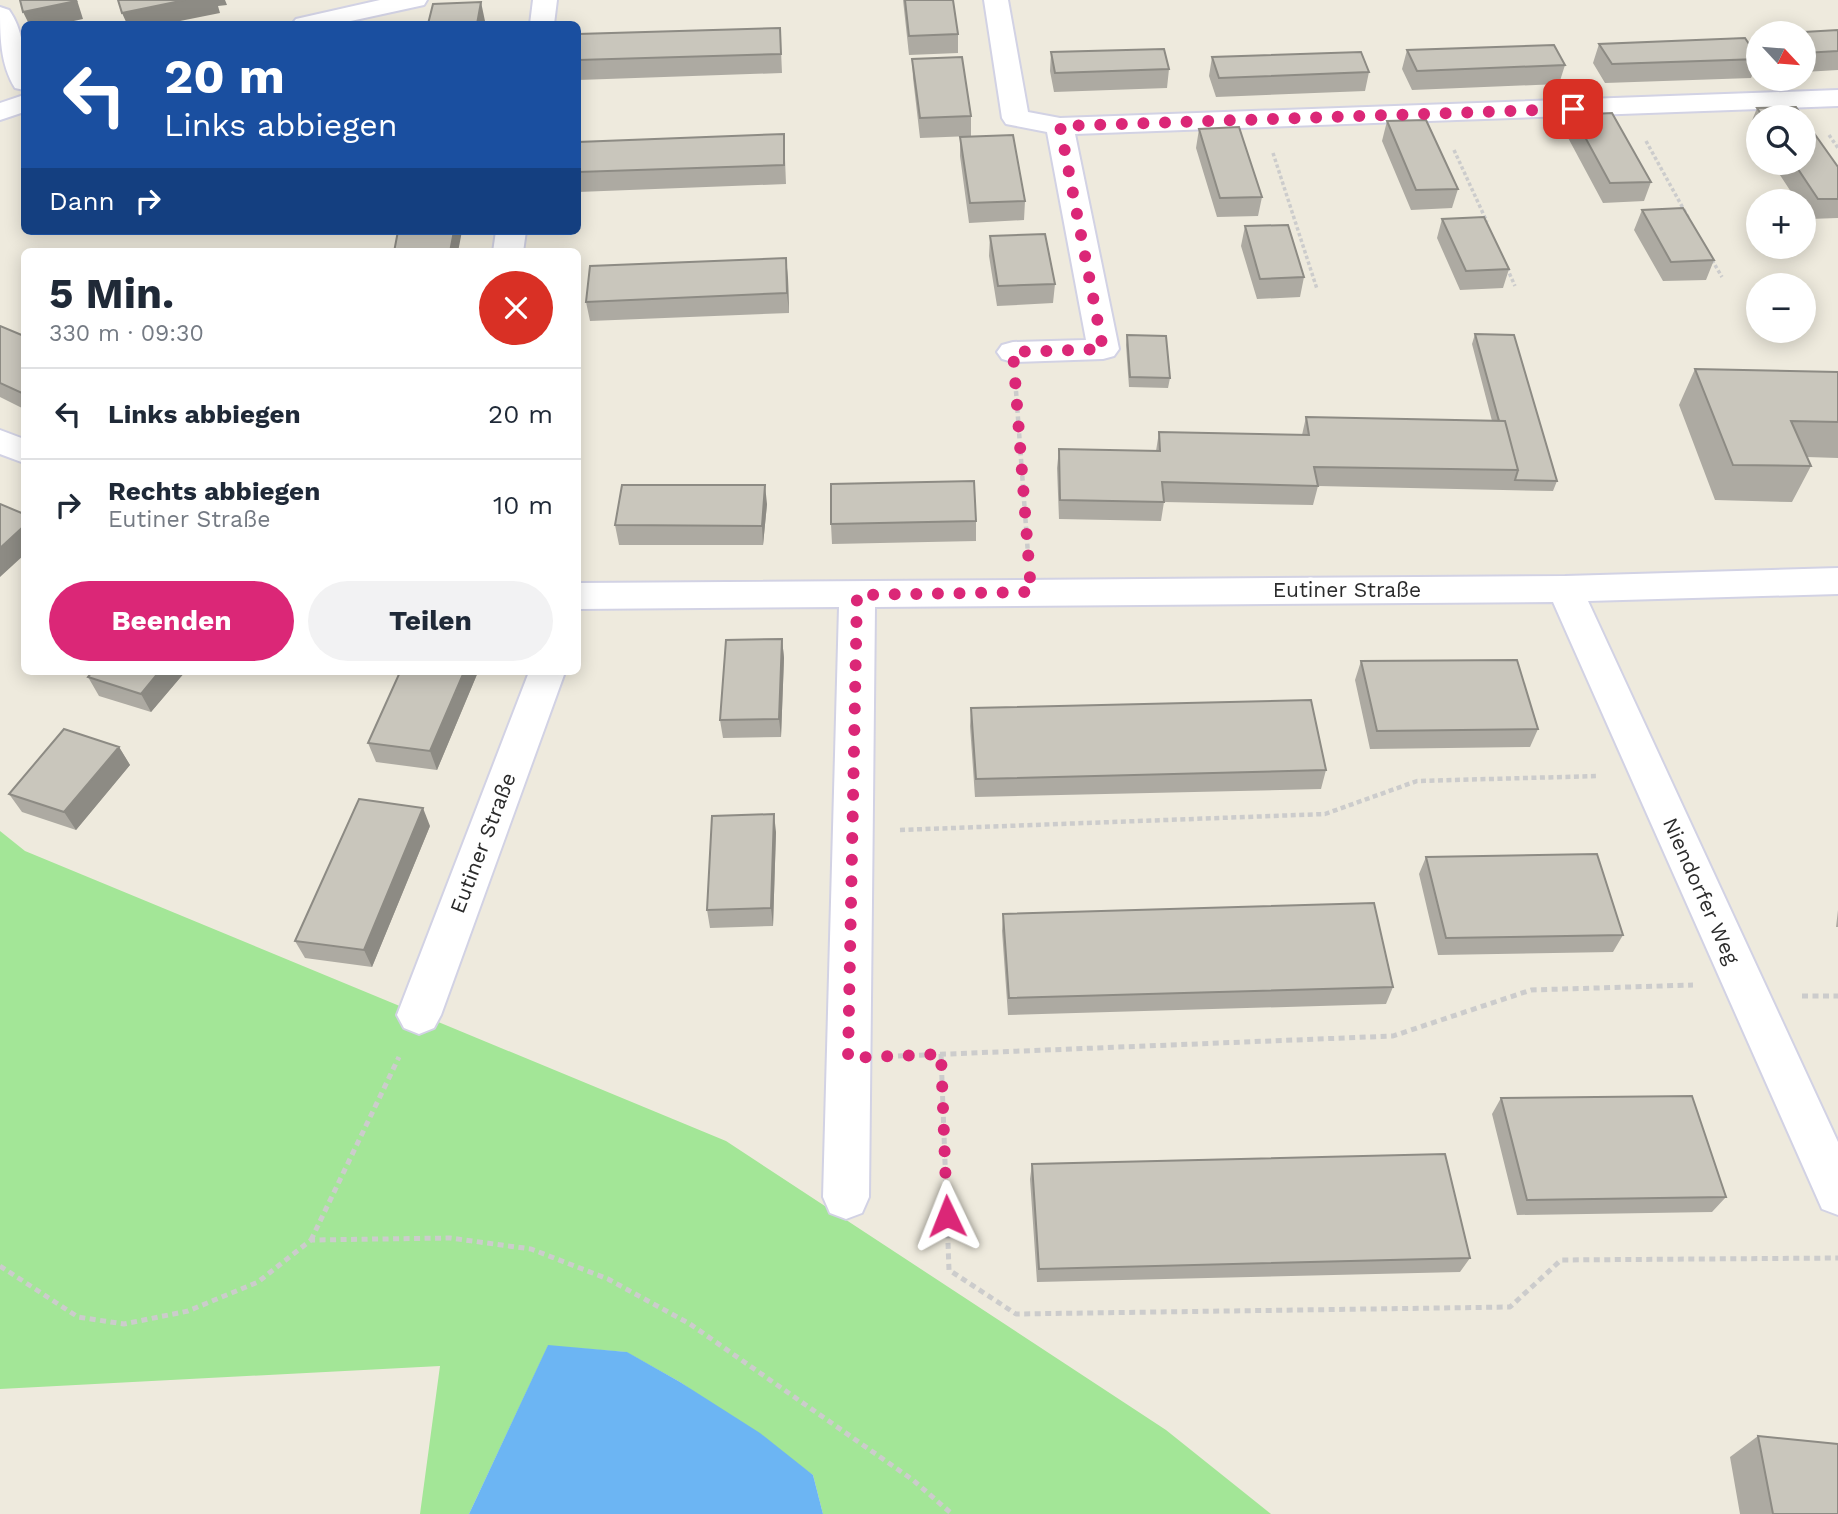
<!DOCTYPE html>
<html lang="de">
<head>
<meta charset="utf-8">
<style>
  :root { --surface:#fff; --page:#f2f2f3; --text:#1f2937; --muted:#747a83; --line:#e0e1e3; --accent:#db2777 }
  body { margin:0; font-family:"Work Sans",sans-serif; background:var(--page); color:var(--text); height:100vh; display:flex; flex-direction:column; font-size:26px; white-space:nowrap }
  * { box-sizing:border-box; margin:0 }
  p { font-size:23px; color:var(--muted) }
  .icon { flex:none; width:38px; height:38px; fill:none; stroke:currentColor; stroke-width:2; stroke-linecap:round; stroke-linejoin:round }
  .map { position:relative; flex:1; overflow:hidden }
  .side { position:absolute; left:21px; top:248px; width:560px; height:427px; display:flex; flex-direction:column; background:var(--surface); border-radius:10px; box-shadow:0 4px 18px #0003 }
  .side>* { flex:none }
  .top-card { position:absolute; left:21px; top:21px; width:560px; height:214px; border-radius:10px; box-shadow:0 4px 18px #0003; background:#1a4fa0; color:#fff; overflow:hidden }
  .needle { width:46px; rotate:116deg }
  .fabs { position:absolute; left:1746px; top:21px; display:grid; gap:14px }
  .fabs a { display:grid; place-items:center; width:70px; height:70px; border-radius:50%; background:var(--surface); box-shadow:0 4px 18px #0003; font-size:35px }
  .pin { position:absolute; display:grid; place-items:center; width:60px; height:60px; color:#fff; margin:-30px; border-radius:14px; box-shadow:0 4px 10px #0006 }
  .me { position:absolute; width:77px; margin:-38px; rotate:358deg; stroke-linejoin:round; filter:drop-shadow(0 0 5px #0008) }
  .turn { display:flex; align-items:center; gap:24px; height:147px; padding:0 28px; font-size:32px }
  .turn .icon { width:91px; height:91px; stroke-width:2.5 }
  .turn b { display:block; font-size:49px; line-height:60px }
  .then { display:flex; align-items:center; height:66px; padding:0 28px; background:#0003; gap:14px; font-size:26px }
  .round { display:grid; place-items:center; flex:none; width:74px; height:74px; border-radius:37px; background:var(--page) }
  .overview { display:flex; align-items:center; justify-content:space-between; height:119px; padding:0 28px }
  h1 { font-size:42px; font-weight:700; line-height:52px }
  .primary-button { display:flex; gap:14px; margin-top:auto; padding:14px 28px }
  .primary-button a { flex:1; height:80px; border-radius:42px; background:var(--accent); color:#fff; font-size:28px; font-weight:700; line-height:80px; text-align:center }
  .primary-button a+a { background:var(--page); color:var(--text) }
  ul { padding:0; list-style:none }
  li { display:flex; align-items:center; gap:21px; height:91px; padding:0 28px; border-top:2px solid var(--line) }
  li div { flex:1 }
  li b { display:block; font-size:26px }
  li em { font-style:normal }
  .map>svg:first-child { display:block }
  .green { fill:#a3e697 }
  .water { fill:#6cb5f3 }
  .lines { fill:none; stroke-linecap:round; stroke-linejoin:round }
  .minor-casing { stroke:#d2d2e4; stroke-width:4 }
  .path-far2 { stroke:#ccc; stroke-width:3.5; stroke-dasharray:3.5 2.5; stroke-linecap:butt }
  .path-far1 { stroke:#ccc; stroke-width:4.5; stroke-dasharray:5 3.5; stroke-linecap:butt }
  .path { stroke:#ccc; stroke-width:5; stroke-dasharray:6 4.5; stroke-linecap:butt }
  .minor { fill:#fff; fill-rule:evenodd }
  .wall { fill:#adaaa2 }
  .shaded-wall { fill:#8d8b84 }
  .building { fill:#c9c6bc; stroke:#8d8b84; stroke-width:2 }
  .route { stroke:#db2777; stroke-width:12; stroke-dasharray:0 21.6 }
  .labels { text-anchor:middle; stroke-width:7; stroke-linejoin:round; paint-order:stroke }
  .street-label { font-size:21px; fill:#2b2b2b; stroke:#fff }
</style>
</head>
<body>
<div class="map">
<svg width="1838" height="1514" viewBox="0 0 1838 1514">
  <rect width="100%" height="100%" fill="#eeeadd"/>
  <path class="green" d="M0,831L25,851L726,1141L1166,1430L1271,1514H823L813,1475L680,1382L626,1352L548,1346L469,1514H420L440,1366L0,1389Z"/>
  <path class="water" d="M548,1345L627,1352L680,1382L760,1433L813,1475L823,1514H469Z"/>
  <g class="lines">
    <defs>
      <path id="minor" d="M380,0H427L424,5L337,24H292L296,19Z
        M533,0H557L554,24H530Z
        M984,0H1008L1028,112L1060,118L1838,90V106L1075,134L1119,349L1114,356L1103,359L1013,362L1002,359L997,352L1002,345L1013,342L1086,340L1047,132L1006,124L1002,118Z
        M0,7L9,10C26,34 24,62 24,90L15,88C0,64 0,35 0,7Z
        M24,95V112L0,120V103Z
        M496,231H526L523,252H493Z
        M0,430L24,439V463L0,454Z
        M1838,568V594L1588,601L1838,1142V1215L1822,1209L1553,602L875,607L869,1197L862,1213L846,1219L830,1213L823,1197L839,607L578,609V583L1565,576Z
        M529,672H565L441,1015L434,1028L419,1034L404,1028L397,1015Z"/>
    </defs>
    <use href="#minor" class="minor-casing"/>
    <path class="path-far2" d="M1829,135L1838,148
      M1646,141L1689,219
      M1454,150L1487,222
      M1273,153L1317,289
      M1712,260L1722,277
      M1507,268L1515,286"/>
    <path class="path-far1" d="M1016,391L1028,554
      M900,830L1325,814L1417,781L1599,776"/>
    <path class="path" d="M1802,996H1838
      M941,1054L949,1270L1016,1314L1510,1307L1561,1260L1838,1258
      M898,1056L1393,1036L1531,990L1693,985
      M311,1240L399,1057
      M0,1266L78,1317L124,1324L188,1311L258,1282L311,1240L450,1238L531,1249L608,1279L690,1324L913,1480L952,1514"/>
    <use href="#minor" class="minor"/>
  </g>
  <path class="wall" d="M903,0H953L958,34V53L909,55Z
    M780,28L782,73L578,80V34Z
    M1838,30V70L1804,72V33Z
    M1599,44L1759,58V60L1751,78L1605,83L1593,63Z
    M1407,50L1565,65L1559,84L1412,90L1402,69Z
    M1051,52L1169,69L1167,88L1054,92L1050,71Z
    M1212,57L1369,72L1365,91L1216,97L1209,76Z
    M912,59L971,116V136L920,138L913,78Z
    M1757,108L1803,117H1759V142L1749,128Z
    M1573,115L1651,182L1644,201L1603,203L1566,134Z
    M1387,121L1458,189L1452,208L1411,210L1382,141Z
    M1199,129L1262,197L1258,216L1217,217L1196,148Z
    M784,134L786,184L578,192V142Z
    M960,137L1025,201L1024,220L969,223L960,156Z
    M1772,163H1804L1838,167V218L1809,219L1804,212V201H1797Z
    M1642,210L1714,260L1706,280L1663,281L1634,230Z
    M1442,219L1509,269L1503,288L1460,290L1437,238Z
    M1245,226L1304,277L1300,297L1257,299L1241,246Z
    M990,236L1055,284L1053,303L997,306L989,256Z
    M788,278L789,313L590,321L586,302Z
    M0,326L24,336V409L0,397Z
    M1475,334L1557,481L1553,491L1318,486L1313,505L1164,502L1161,521L1059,519L1057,468L1059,449L1156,451L1159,432L1302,435L1306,417L1492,421L1472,344Z
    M1127,335L1170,378L1168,388L1129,387L1126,345Z
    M1695,369L1838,372V458L1807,457L1811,466L1792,502L1715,500L1679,405Z
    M767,504L763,545H619L615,525Z
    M976,521V541L832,544L831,524Z
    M782,639L784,658L781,737L723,738L720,720Z
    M1361,661L1538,729L1530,747L1370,749L1355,680Z
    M185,672L151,712L99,696L88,677Z
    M400,672H478L437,770L376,762L368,743Z
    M971,708L1326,770L1321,789L975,797L970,726Z
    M119,747L130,765L76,830L22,812L9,794Z
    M430,826L372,967L305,958L295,941Z
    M776,832L773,926L710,928L707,910Z
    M1426,857L1623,935L1613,952L1438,955L1419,874Z
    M1838,910V927H1836Z
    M1003,914L1393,987L1386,1004L1008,1015L1002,931Z
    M1501,1098L1726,1197L1712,1212L1517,1215L1492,1114Z
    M1032,1164L1470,1258L1460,1272L1037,1282L1030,1179Z
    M1758,1436L1838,1514H1740L1730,1457Z"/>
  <path class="shaded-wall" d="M77,0L83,19L60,24H29L23,12Z
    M185,0H225L227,5L218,6L220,13L165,24H127L122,13Z
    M481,2L485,21L484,24H477Z
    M454,231H462L458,252H450Z
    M786,258L788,278L789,313L787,293Z
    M765,485L767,504L763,545L762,526Z
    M24,526V555L0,577V548Z
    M782,639L784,658L781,737L779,719Z
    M159,672H185L151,712L141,694Z
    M464,672H478L437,770L430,751Z
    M119,747L130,765L76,830L64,812Z
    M423,808L430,826L372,967L364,950Z
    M774,814L776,832L773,926L771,908Z"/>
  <path class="building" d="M20,0H75L76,1L23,12Z
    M118,0H185L122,13Z
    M905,0H953L958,34L909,36Z
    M481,2L477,24H428L433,4Z
    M780,28L781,54L578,60V34Z
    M1838,30V51L1804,53V33H1786Z
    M1745,38L1759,59L1612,64L1599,44Z
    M1554,45L1565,65L1417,71L1407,50Z
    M1164,49L1169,69L1055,73L1051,52Z
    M1361,52L1369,72L1219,78L1212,57Z
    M962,57L971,116L920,118L912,59Z
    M1796,107L1803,117H1763L1757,108Z
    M1612,113L1651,182L1610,183L1573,115Z
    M1804,119L1838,167V199H1818L1794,163H1804Z
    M1426,120L1458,189L1416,190L1387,121Z
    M1239,127L1262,197L1220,198L1199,129Z
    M784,134V165L578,172V142Z
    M1013,135L1025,201L970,203L960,137Z
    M1683,208L1714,260L1671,262L1642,210Z
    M1484,217L1509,269L1466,271L1442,219Z
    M1288,225L1304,277L1260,279L1245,226Z
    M398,231H454L450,252H394Z
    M1045,234L1055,284L998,286L990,236Z
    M786,258L787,293L586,302L590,266Z
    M0,326L24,336V394L0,383Z
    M1475,334L1514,335L1557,481L1515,480L1518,470L1505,421H1499Z
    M1127,335L1166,336L1170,378L1130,377Z
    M1695,369L1838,372V422L1791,421L1811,466L1733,465Z
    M1306,417L1505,421L1518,470L1314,467L1318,486L1162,482L1164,502L1060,500L1059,449L1160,451L1159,432L1309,435Z
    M974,481L976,521L831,524V484Z
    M622,485H765L762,526L615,525Z
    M0,504L24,514V526L0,548Z
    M782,639L779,719L720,720L726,640Z
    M1517,660L1538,729L1377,731L1361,661Z
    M92,672H159L141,694L88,677Z
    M400,672H464L430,751L368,743Z
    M1311,700L1326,770L976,779L971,708Z
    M64,729L119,747L64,812L9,794Z
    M359,799L423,808L364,950L295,941Z
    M774,814L771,908L707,910L712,816Z
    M1597,854L1623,935L1446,938L1426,857Z
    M1374,903L1393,987L1009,998L1003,914Z
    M1692,1096L1726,1197L1527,1200L1501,1098Z
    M1445,1154L1470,1258L1039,1269L1032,1164Z
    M1758,1436L1838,1444V1514H1773Z"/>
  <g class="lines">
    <path class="route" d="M947,1216L941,1054L848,1058L857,595L1031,592L1013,352L1103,349L1060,126L1573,109"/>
  </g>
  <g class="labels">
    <g class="street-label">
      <text x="1347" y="597">Eutiner Straße</text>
      <text transform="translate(483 843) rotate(-69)" y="7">Eutiner Straße</text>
      <text transform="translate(1701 891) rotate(66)" y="7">Niendorfer Weg</text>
    </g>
  </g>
</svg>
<div class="fabs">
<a><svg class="needle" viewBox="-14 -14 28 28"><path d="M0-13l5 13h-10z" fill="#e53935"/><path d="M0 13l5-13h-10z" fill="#747a83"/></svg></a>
<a><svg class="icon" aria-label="search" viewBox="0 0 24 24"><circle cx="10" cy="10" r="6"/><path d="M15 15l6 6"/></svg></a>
<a>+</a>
<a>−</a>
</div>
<div class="pin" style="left:1573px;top:109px;background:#d93025"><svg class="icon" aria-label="arrive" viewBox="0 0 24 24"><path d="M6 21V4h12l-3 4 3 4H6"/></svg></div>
<svg class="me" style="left:947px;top:1216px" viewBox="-20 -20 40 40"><path d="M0-17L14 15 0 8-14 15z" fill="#db2777" stroke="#fff" stroke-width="4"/></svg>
<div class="top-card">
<div class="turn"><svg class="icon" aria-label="left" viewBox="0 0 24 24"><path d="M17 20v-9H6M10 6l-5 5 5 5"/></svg><div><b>20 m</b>Links abbiegen</div></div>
<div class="then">Dann<svg class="icon" aria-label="right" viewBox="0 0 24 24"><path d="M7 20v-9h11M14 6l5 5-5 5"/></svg></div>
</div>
<section class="side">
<div class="overview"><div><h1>5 Min.</h1><p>330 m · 09:30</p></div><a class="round" style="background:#d93025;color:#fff"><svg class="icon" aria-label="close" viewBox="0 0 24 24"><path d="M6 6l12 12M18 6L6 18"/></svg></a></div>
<ul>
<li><svg class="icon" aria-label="left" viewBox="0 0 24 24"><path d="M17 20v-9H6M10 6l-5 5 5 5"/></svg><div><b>Links abbiegen</b></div><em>20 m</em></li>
<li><svg class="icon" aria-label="right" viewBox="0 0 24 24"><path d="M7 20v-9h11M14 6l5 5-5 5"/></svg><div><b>Rechts abbiegen</b><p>Eutiner Straße</p></div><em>10 m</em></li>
</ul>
<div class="primary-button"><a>Beenden</a><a>Teilen</a></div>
</section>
</div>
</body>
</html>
